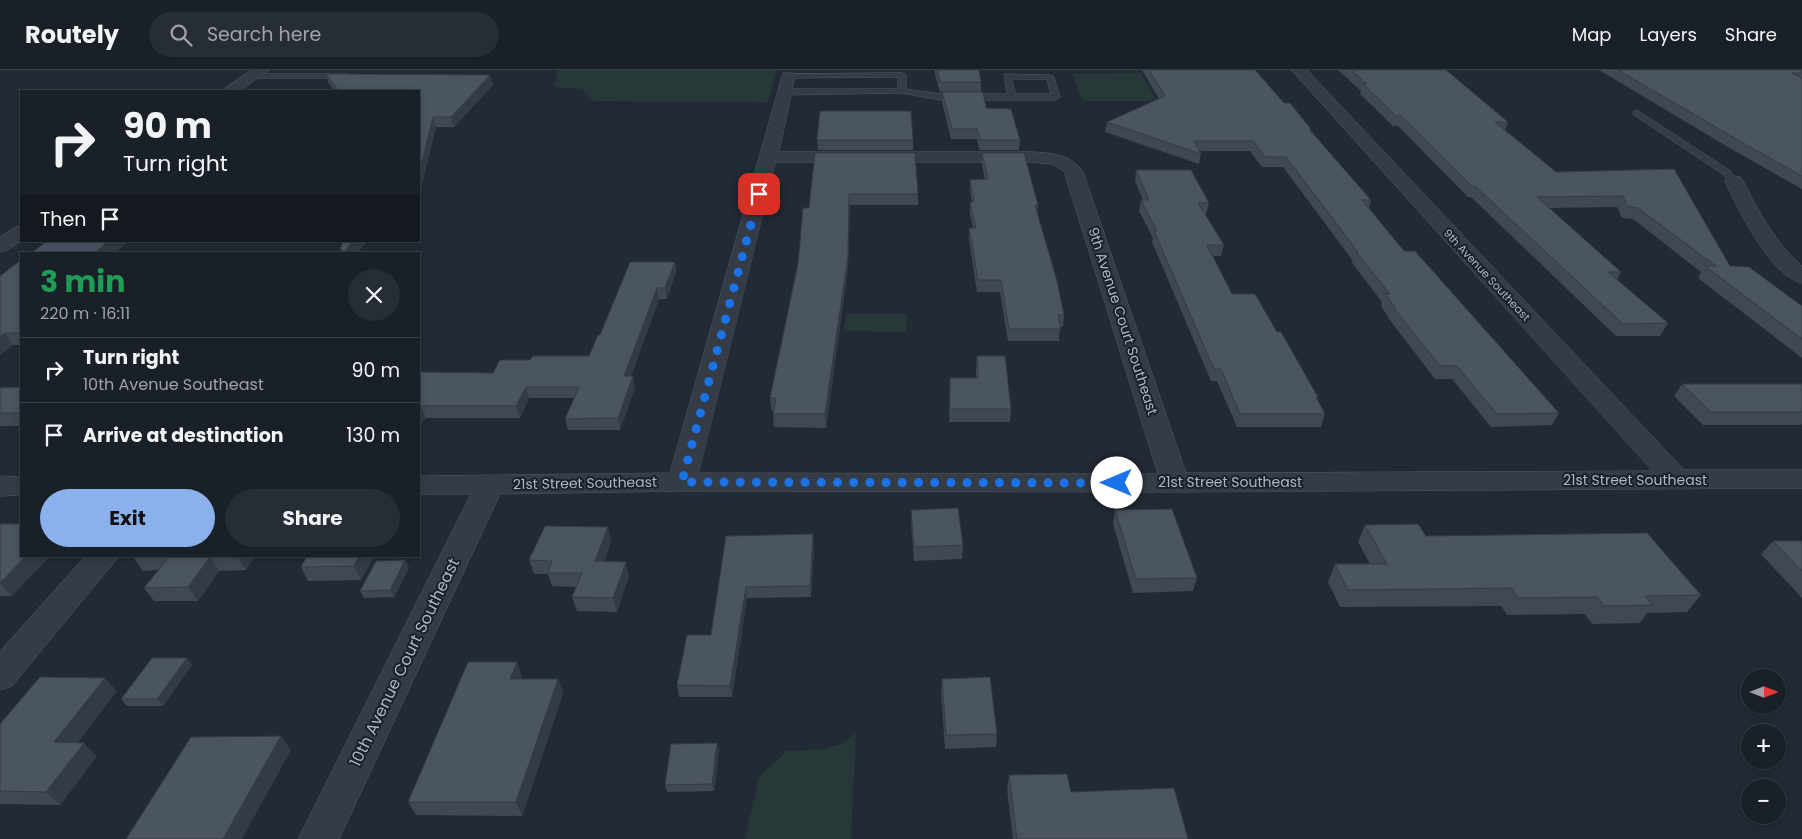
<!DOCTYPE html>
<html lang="en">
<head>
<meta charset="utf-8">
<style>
  :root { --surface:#1a2028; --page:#272d34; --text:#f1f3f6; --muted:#9fa3a8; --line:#383e45; --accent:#8bb1ec }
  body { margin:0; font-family:Poppins,sans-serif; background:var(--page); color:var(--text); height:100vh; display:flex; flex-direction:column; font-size:19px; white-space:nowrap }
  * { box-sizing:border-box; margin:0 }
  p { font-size:16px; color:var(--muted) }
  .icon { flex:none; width:28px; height:28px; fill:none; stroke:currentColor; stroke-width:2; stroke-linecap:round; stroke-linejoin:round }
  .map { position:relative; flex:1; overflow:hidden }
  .sheet { position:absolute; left:20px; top:182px; width:400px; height:305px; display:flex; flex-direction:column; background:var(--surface); border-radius:0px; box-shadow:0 2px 8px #0003,0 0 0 1px var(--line) }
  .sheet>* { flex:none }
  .banner { position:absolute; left:20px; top:20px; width:400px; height:152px; border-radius:0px; box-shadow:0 2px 8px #0003,0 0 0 1px var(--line); background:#1a2028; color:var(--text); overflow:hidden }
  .needle { width:32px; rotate:90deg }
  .buttons { position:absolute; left:1741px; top:599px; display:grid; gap:10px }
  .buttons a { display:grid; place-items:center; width:45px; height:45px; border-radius:50%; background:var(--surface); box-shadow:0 2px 8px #0003,0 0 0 1px var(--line); font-size:25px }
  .pin { position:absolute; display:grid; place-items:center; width:42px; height:42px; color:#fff; margin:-21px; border-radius:10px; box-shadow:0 2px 8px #0006 }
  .me { position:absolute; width:55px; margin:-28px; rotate:270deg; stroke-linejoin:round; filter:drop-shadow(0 0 4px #0008) }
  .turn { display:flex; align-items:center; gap:18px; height:105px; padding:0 20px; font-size:22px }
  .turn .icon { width:65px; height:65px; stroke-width:2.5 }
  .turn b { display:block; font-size:35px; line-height:42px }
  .then { display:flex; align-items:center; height:48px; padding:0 20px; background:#0003; gap:10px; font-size:19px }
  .round { display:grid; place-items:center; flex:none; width:52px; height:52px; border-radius:26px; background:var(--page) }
  .headline { display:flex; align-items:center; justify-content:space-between; height:85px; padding:0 20px }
  h1 { font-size:30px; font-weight:700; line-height:38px; color:#1e9e55 }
  .action { display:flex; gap:10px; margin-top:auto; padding:10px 20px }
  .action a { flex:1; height:58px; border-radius:30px; background:var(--accent); color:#111; font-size:20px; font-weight:700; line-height:58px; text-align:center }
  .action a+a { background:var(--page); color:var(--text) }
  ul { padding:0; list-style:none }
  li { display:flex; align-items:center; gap:15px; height:65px; padding:0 20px; border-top:1px solid var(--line) }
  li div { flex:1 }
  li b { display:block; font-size:19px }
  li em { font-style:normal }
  header { display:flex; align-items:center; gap:30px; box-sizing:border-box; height:70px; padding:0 25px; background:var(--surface); border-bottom:1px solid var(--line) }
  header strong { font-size:24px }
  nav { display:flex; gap:28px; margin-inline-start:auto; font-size:18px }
  .search { width:350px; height:45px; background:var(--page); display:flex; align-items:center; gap:12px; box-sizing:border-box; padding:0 18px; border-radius:28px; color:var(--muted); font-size:19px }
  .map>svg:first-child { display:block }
  .green { fill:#273838 }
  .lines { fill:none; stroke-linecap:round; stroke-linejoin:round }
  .lane-casing { stroke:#535a63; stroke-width:1 }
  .street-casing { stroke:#535a63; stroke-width:1 }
  .lane { fill:#353c46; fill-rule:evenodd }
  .street { fill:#353c46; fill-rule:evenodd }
  .wall { fill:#404853 }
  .shaded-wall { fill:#343b44 }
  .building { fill:#4b5461; stroke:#343b44 }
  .route { stroke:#1a73e8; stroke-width:9; stroke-dasharray:0 16.2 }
  .labels { text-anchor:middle; stroke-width:4; stroke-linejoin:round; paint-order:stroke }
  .far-street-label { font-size:11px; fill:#b0b7c2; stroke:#1b212a }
  .street-label { font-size:14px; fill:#b0b7c2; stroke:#1b212a }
  .near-street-label { font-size:16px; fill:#b0b7c2; stroke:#1b212a }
</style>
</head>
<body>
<header>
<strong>Routely</strong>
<div class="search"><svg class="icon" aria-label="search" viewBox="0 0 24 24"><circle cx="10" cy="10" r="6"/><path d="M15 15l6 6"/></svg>Search here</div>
<nav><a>Map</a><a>Layers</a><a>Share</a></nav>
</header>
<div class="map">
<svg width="1802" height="769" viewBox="0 0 1802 769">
  <rect width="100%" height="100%" fill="#222a35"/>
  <path class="green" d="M558,0H777L768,32L594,31L582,19L554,17Z
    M1141,3L1157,31H1083L1072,4Z
    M846,244H907L906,262L844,261Z
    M856,663L851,769H745L759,707L787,681L823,679L841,674Z"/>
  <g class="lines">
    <defs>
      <path id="lane" d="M902,3L906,5V19L940,24H1007L1004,4L1050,5L1054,7L1060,27L1056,30H940L902,23L784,25L780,22L784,19H898V7L785,8L784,6L788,4ZM1012,9H1047L1051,24H1016Z
        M250,4H346L350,6L346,8H253L249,6Z
        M1637,40L1729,100L1739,111L1738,113H1730L1723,104L1634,45L1633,43Z"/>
      <path id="street" d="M252,0H269L240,21H223L225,18Z
        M1292,0H1307L1684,400H1802V418L1175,422L682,421L500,424L339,769H298L471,424H419V406L670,403L783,3H793L795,6L779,82H1031C1051,83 1071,84 1083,102L1186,403L1652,401ZM776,92H1031L1052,94L1064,101L1158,404L699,403Z
        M1734,106L1740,107L1743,111C1759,142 1775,173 1802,196V213C1770,206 1738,139 1725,111L1728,107Z
        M21,156V171L7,180L0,182V167L14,158Z
        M0,406L21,407V425L0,426Z
        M86,486H119L12,616L0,620V582Z"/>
    </defs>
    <use href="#lane" class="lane-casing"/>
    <use href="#street" class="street-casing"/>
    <use href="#lane" class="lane"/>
    <use href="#street" class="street"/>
  </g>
  <path class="wall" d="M935,0H979L981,12V22L986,38L1020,70L1019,80H979L977,69H951L942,32V22H972H940L935,4Z
    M1142,0H1255L1284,33L1311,59V61L1371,130L1369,138L1404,181L1559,343L1552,355L1491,357L1452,309H1435L1389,249V248L1381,236L1382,232L1352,193L1353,191L1283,97H1262L1250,81H1199L1201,84L1199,94L1105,62L1107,52L1159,29Z
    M1338,0H1446L1508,52L1505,60L1556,102L1674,99L1730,196L1802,236V288L1698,208L1701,202L1633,149L1622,148L1617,137L1549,138L1621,202L1617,210L1668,253L1660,266H1616L1471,127H1468L1398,56H1393L1360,24L1361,21Z
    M1599,0H1802V119L1733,80Z
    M326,4L490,5L493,15L454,57H436L420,122H419V21H335L329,14Z
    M817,70H913V80H818Z
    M815,83L918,124V135H850L848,198L826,358L774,357L773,344L774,341H772L770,328L809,138Z
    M982,83L1038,135L1037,143L1064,245L1063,257H1060L1059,271H1008L1000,222H977L969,169V158H973L970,144V133L972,132L970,121V110H985L982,94Z
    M1136,100L1209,133L1206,144H1205L1224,175L1221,186H1213L1232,224L1277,262L1318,327L1317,329L1325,344L1321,357H1237L1217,311H1211L1152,172L1153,168L1139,141L1141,130H1143L1135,111Z
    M340,179L357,184H342Z
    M21,190V275H13L0,285V206Z
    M675,192L676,202L667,229H659L631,306H633L635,318L620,360H568L565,349L574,328H529L520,348H426L421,354H419V302L493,303L530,290L589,286L600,265Z
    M977,286L1011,339L1010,352H949L950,308H976V299Z
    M1682,314H1802V354L1801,355H1703L1674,326Z
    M21,317V356H0V318Z
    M911,440L963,475L962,489L914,491L911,453Z
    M1115,440L1197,508L1193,521L1133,523L1113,454Z
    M0,454L12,526H0Z
    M1365,455L1426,466L1701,525L1687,542L1647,543L1640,553L1592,554L1585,544L1507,545L1501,536L1340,537L1328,512L1335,494H1370L1358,472Z
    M726,466L814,476L811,527L747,528L732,627H679L677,615L711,565Z
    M611,471L604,492L629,506L617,542L577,541L572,527L576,517L552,516L548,504H534L529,490Z
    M1773,471H1802V528L1761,484Z
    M134,486H255L246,500L219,501L198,531H154L144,518L158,500L143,501L133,487Z
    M307,486H374L361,510L308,511L301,497Z
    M409,497L394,527L364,528L360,521Z
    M187,588L192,595L163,636H127L121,629Z
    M522,606L521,609H558L563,623L522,746L416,745L408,732Z
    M942,609L997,664L996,677L945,679L941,622Z
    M117,621L77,673L97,686L60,735L0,734V654Z
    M717,673L719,680L714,721L667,722L665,715Z
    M1009,705L1071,722L1188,769H1013L1007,719Z"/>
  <path class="shaded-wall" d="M490,5L493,15L454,57L451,47Z
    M433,47L436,57L420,122L419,117V104Z
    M849,124L848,198L826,358L825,344Z
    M109,171H129L113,184H93Z
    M353,171H367L357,184H346L345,182Z
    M675,192L676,202L667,229L665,218Z
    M657,218L659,229L626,318L624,306Z
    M5,263L13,275L0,285V267Z
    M633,306L635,318L620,360L618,348Z
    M526,317L529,328L520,348L516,336Z
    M421,336L426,348L421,354L419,348V340Z
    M608,457L611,471L599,505L595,491Z
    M813,464L814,476L811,527L810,516Z
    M26,486H50L12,526L0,513Z
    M237,486H255L246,500Z
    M359,486H374L361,510L354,496Z
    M210,487L219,501L198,531L188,517Z
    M405,490L409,497L394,527L390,520Z
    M626,492L629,506L617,542L613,528Z
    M746,517L747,528L732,627L730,616Z
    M187,588L192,595L163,636L157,629Z
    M517,592L522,606L516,623L510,609Z
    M105,608L117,621L67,686L54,672Z
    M558,609L563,623L522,746L516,732Z
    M281,666L291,680L242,769H223Z
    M84,673L97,686L60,735L46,722Z
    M717,673L719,680L714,721L712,714Z"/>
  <path class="building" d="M937,0H979L981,12H940Z
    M1149,0H1255L1284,33H1290L1311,59H1309L1371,130H1362L1404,181H1415L1559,343L1497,344L1457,296H1440L1393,237H1395L1385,224H1390L1356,182H1358L1286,87H1265L1253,71H1194L1201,84L1107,52L1165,26Z
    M1351,0H1446L1508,52H1495L1556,102L1674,99L1730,196L1749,197L1802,236V269L1705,196H1716L1638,138L1627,136L1623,126L1537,127L1621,202H1608L1668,253L1623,254L1475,116H1472L1401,46H1396L1363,14H1367Z
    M1618,0H1802V3H1792L1802,8V106L1738,70Z
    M326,4L490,5L451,47H433L419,104V21H339Z
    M942,22H983L986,38L1011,39L1020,70H980L977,59H952Z
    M820,41H911L913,70H817Z
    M815,83H915L918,124H849L848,186L825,344H773L776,328H770L798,194L803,138H809Z
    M982,83H1024L1038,135H1035L1057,211L1064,245H1058L1061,259H1009L1001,210H978L969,158H976L970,133L974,131L970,110L988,109Z
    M1136,100H1191L1209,133H1198L1224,175H1207L1232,224H1255L1277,262H1281L1318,327H1316L1325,344H1240L1221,299H1214L1154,161H1157L1141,130H1149Z
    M47,171H109L93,184H30Z
    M343,171H353L345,182L340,179Z
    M21,190V263H5L0,267V206Z
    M630,192H675L665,218H657L624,306H633L618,348L565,349L579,317H526L516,336H421L419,340V302L493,303L500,290H530L533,286H589L598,265H600Z
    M977,286H1005L1011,339H950V308H978Z
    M1682,314H1802V342H1711Z
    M21,317V343H0V318Z
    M958,438L963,475L914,477L911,440Z
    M1172,439L1197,508L1136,509L1115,440Z
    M0,454H21V486H26L0,513Z
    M1418,454L1426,466L1647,463L1701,525L1645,526L1653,535L1604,536L1597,527L1518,528L1512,518L1348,520L1335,494H1387L1365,455Z
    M545,456L608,457L595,491L626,492L613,528L572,527L582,503H548L552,491L529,490Z
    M813,464L810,516L746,517L730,616L677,615L687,565H711L726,466Z
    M1773,471H1802V501Z
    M134,486H237L210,487L188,517L144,518L169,487H133Z
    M307,486H359L354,496L301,497Z
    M405,490L390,520L360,521L376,491Z
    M152,588H187L157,629H121Z
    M468,592H517L510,609H558L516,732H408Z
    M40,607L105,608L54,672L84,673L46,722L0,721V654Z
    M990,607L997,664L946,665L942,609Z
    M281,666L223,769H126L191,667Z
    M717,673L712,714L665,715L671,674Z
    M1067,704L1071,722L1174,718L1188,769H1017L1009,705Z"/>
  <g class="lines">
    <path class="route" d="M759,124L682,412L1117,413"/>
  </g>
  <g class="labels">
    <g class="far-street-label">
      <text transform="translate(1487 205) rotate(47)" y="4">9th Avenue Southeast</text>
    </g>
    <g class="street-label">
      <text transform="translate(1123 251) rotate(72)" y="5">9th Avenue Court Southeast</text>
      <text x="1635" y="415">21st Street Southeast</text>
      <text x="1230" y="417">21st Street Southeast</text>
      <text transform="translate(585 413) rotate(-1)" y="5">21st Street Southeast</text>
    </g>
    <g class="near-street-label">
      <text transform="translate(404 592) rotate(-64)" y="6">10th Avenue Court Southeast</text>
    </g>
  </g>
</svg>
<div class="buttons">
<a><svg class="needle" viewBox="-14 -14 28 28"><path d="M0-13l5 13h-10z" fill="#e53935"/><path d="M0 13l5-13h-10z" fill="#9fa3a8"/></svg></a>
<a>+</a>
<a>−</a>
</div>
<div class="pin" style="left:759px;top:124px;background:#d93025"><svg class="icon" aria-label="arrive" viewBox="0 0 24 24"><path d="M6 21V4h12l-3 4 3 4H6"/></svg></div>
<svg class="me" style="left:1117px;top:413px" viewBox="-20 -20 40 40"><circle r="19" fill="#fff"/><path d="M0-13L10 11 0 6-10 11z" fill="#1a73e8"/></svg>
<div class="banner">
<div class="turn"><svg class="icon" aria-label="right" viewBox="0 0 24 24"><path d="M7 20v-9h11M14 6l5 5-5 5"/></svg><div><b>90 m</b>Turn right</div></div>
<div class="then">Then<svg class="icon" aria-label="arrive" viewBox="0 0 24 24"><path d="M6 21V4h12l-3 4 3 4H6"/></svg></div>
</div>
<section class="sheet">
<div class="headline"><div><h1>3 min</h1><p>220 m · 16:11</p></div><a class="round"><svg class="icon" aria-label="close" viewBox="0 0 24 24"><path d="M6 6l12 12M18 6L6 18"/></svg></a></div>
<ul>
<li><svg class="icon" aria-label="right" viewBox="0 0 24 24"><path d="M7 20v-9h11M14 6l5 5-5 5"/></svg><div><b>Turn right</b><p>10th Avenue Southeast</p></div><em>90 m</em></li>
<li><svg class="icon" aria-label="arrive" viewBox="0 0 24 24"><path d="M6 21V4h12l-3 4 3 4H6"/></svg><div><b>Arrive at destination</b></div><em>130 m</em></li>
</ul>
<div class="action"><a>Exit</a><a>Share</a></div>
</section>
</div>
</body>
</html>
